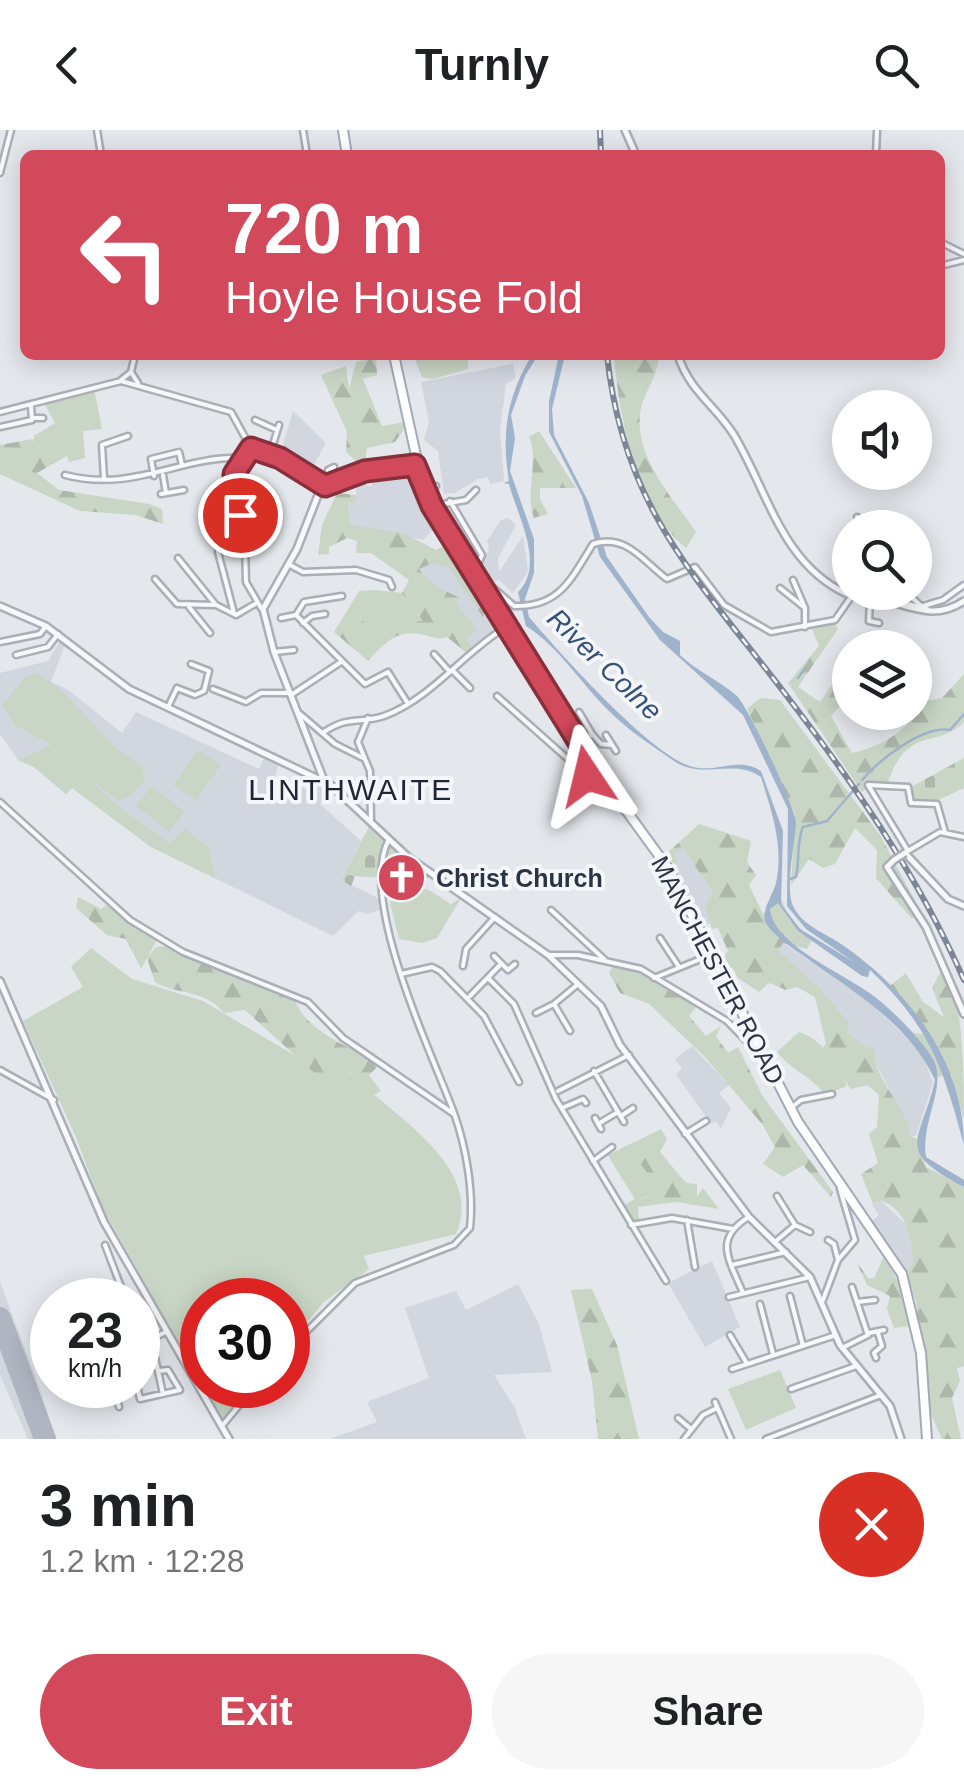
<!DOCTYPE html>
<html lang="en">
<head>
<meta charset="utf-8">
<style>
  :root { --surface:#fff; --page:#f6f6f6; --text:#202124; --muted:#757577; --accent:#d1495b }
  body { margin:0; font-family:Arial,sans-serif; background:var(--page); color:var(--text); height:100vh; display:flex; flex-direction:column; font-size:38px; white-space:nowrap }
  * { box-sizing:border-box; margin:0 }
  p { font-size:32px; color:var(--muted) }
  .icon { flex:none; width:55px; height:55px; fill:none; stroke:currentColor; stroke-width:2; stroke-linecap:round; stroke-linejoin:round }
  .map { position:relative; height:1309px; overflow:hidden }
  .panel { display:flex; flex-direction:column; background:var(--surface); flex:1 }
  .panel>* { flex:none }
  .hud { position:absolute; left:20px; top:20px; width:925px; height:210px; border-radius:15px; box-shadow:0 5px 25px #0003; background:#d1495b; color:#fff; overflow:hidden }
  .controls { position:absolute; left:832px; top:260px; display:grid; gap:20px }
  .controls a { display:grid; place-items:center; width:100px; height:100px; border-radius:50%; background:var(--surface); box-shadow:0 5px 25px #0003; font-size:50px }
  .speed { position:absolute; left:30px; top:1148px; display:flex; gap:20px; font-size:50px; font-weight:700; text-align:center }
  .speed>* { display:grid; place-content:center; width:130px; height:130px; border-radius:50%; background:var(--surface); box-shadow:0 5px 25px #0003; line-height:1 }
  .speed small { font-size:25px; font-weight:400 }
  .speed .limit { border:15px solid #d22; background:#fff; color:#111 }
  .pin { position:absolute; display:grid; place-items:center; width:85px; height:85px; color:#fff; margin:-42px; border:5px solid #fff; border-radius:50%; box-shadow:0 2px 10px #0007 }
  .me { position:absolute; width:110px; margin:-55px; rotate:350deg; stroke-linejoin:round; filter:drop-shadow(0 0 8px #0008) }
  .turn { display:flex; align-items:center; gap:35px; height:210px; padding:0 40px; font-size:45px }
  .turn .icon { width:130px; height:130px; stroke-width:2.5 }
  .turn b { display:block; font-size:70px; line-height:85px }
  .round { display:grid; place-items:center; flex:none; width:105px; height:105px; border-radius:52px; background:var(--page) }
  .head { display:flex; align-items:center; justify-content:space-between; height:170px; padding:0 40px }
  h1 { font-size:60px; font-weight:700; line-height:75px }
  .action { display:flex; gap:20px; margin-top:auto; padding:20px 40px }
  .action a { flex:1; height:115px; border-radius:60px; background:var(--accent); color:#fff; font-size:40px; font-weight:700; line-height:115px; text-align:center }
  .action a+a { background:var(--page); color:var(--text) }
  header { display:flex; justify-content:space-between; align-items:center; height:130px; padding:0 40px; background:var(--surface); font-size:45px; font-weight:700 }
  .map>svg:first-child { display:block }
  .built { fill:#d2d6de }
  .green { fill:#c9d6c5 }
  .forest { fill:url(#forest-firs) }
  .cemetery { fill:url(#cemetery-stones) }
  .water { fill:#9fb4cc }
  .lines { fill:none; stroke-linecap:round; stroke-linejoin:round }
  .stream { stroke:#9fb4cc; stroke-width:2.5 }
  .runway { stroke:#b0b6c1; stroke-width:22 }
  .minor-casing { stroke:#a9aeb7; stroke-width:9 }
  .tertiary-casing { stroke:#a9aeb7; stroke-width:10 }
  .primary-casing { stroke:#a3abb8; stroke-width:12 }
  .minor { stroke:#f7f8fa; stroke-width:4 }
  .tertiary { stroke:#f7f8fa; stroke-width:5 }
  .primary { stroke:#fff; stroke-width:8 }
  .rail-casing { stroke:#7d8696; stroke-width:6 }
  .rail { stroke:#f4f6f9; stroke-width:2.5; stroke-dasharray:8; stroke-linecap:butt }
  .tertiary-bridge-casing { stroke:#a9aeb7; stroke-width:10; stroke-linecap:butt }
  .tertiary-bridge { stroke:#f7f8fa; stroke-width:5 }
  .route-casing { stroke:#882f3b; stroke-width:25 }
  .route { stroke:#d1495b; stroke-width:18 }
  .labels { text-anchor:middle; stroke-width:8; stroke-linejoin:round; paint-order:stroke }
  .poi-label { font-size:25px; font-weight:bold; fill:#2b3445; stroke:#f4f6f9; text-anchor:start }
  .street-label { font-size:25px; fill:#2b3445; stroke:#f4f6f9 }
  .water-label { font-size:28px; font-style:italic; fill:#34527a; stroke:#f4f6f9 }
  .quarter-label { font-size:30px; letter-spacing:2.5px; fill:#1d2536; stroke:#f4f6f9 }
</style>
</head>
<body>
<header><svg class="icon" aria-label="back" viewBox="0 0 24 24"><path d="M15 5l-7 7 7 7"/></svg>Turnly<svg class="icon" aria-label="search" viewBox="0 0 24 24"><circle cx="10" cy="10" r="6"/><path d="M15 15l6 6"/></svg></header>
<div class="map">
<svg width="964" height="1309" viewBox="0 0 964 1309">
  <defs>
    <pattern id="forest-firs" width="22" height="20" patternUnits="userSpaceOnUse" patternTransform="scale(2.5)"><rect width="22" height="20" fill="#c9d6c5"/><path d="M5 1l3.5 6h-7zM16 11l3.5 6h-7z" fill="#adb8ab"/></pattern>
    <pattern id="cemetery-stones" width="16" height="16" patternUnits="userSpaceOnUse" patternTransform="scale(2.5)"><rect width="16" height="16" fill="#c9d6c5"/><path d="M2 7V4a2 2 0 0 1 4 0v3zM10 15v-3a2 2 0 0 1 4 0v3z" fill="#adb8ab"/></pattern>
  </defs>
  <rect width="100%" height="100%" fill="#e4e7ec"/>
  <path class="built" d="M513,234L516,248L506,254L500,301L504,351L490,354L488,347L478,349L455,363L444,364L438,321L424,310L429,292L421,252Z
    M293,281L326,313L309,343L280,325Z
    M412,339L439,394L423,410L350,395L348,372H356V351L364,348L367,356H372L373,343Z
    M508,388L516,395L498,428L499,442L523,406L528,441L513,463L498,449L494,454L477,440L489,420L487,411L501,390Z
    M433,433L449,438L496,501L475,519L466,509L455,472L459,468L437,458L419,438Z
    M60,511L65,515L51,552L67,559L122,603L136,582L259,639L264,628L279,633L275,646L308,660L320,651L329,657L320,674L361,711L341,750L384,771L385,778L368,784L358,781L333,806L151,717L72,658L66,664L34,637L18,630L0,604V543L48,531Z
    M683,717L713,764L706,777L710,793L703,796L671,737L678,731L673,723Z
    M783,813L868,870L922,923L933,953L916,1006H911L869,918L847,903V892L821,859L777,821Z
    M692,916L729,955L719,963L731,978L721,999L716,991L711,994L676,944L682,938L675,929Z
    M880,1070L909,1097L913,1134L905,1140L869,1094L879,1085L872,1075Z
    M712,1131L740,1197L705,1217L668,1153Z
    M0,1152L40,1259L56,1309H28L0,1245Z
    M518,1154L539,1194L552,1242L494,1245L515,1278L526,1309H330L377,1292L367,1272L429,1248L405,1178L456,1161L466,1180Z"/>
  <path class="green" d="M413,225H468V239L433,249L422,247Z
    M94,258L102,299L83,301L85,328L69,332L67,326L49,327L34,319V306L55,293L45,275Z
    M376,460L402,463L424,492L370,496L353,486V471L359,461Z
    M36,543L60,559L117,619L142,636L145,651L132,665L118,671L82,642L123,680L170,713L185,699L209,718L215,748L151,717L72,658L66,664L34,637L18,630L52,615L16,596L2,575L25,547Z
    M198,620L221,635L196,670L173,655Z
    M152,656L185,682L169,702L136,676Z
    M419,759H427L451,774L461,768L437,808L422,813L399,809L390,773L394,766Z
    M91,818L132,849L203,871L326,944L350,943C390,984 486,1036 456,1104L364,1126L369,1139L324,1172L288,1215V1170H202V1255H254L223,1291L102,1077L76,1007L23,891L83,857L71,837Z
    M799,902C821,908 840,936 847,956L825,965C814,948 792,941 777,922Z
    M637,1029L658,1051L656,1063L639,1069L697,1067L703,1058L719,1079L676,1072L638,1077L639,1090H634L624,1075L635,1069L616,1039Z
    M780,1240L796,1278L746,1300L728,1259Z"/>
  <path class="forest" d="M614,225H659C658,248 643,262 640,284C635,328 673,368 696,402L686,418C635,376 619,287 614,225Z
    M376,228L377,245L363,249L382,296L405,292V298L395,312L367,318L365,333L359,334L346,322L347,302L321,245L346,236L349,259L356,232Z
    M539,301L576,358H540V369L548,384L534,388C524,364 540,333 529,307Z
    M33,309L35,319L49,327L67,326L37,343L59,360L149,374L162,379L163,394L135,385L80,381L0,344V315Z
    M337,363L356,365V372L348,373L350,395L403,403L436,420L447,414L455,419L471,444L469,452L488,474L483,487L449,438L433,433L419,439L437,457L460,468L456,472L477,500L466,509L475,519L468,524L447,507C437,510 434,507 424,505C397,498 385,513 368,531L334,502L353,471L354,486L370,496L423,491L402,463L409,450L371,423H356L357,411L347,408L329,417V424L318,425L322,395Z
    M835,494L838,499L798,557L820,572L837,547L850,557V565L831,586L852,623C886,615 908,600 925,571L942,568L964,544V592C936,620 908,594 888,652H874L862,662L788,553L819,516L812,499Z
    M760,568L780,570L880,705L921,782L912,789L876,748L877,720L855,698L835,734L823,738L809,729L791,755L795,684L747,579Z
    M699,694L751,711L747,732L756,745L749,755L763,784L780,767L790,788L812,810L807,819L783,813L778,821L821,859L848,892L847,903L869,918L874,917C873,952 905,972 911,1006L918,1010L926,1037L964,1057V1236L957,1238L960,1251L952,1268L961,1309H942L930,1282L916,1171L905,1140L913,1134C911,1108 909,1081 880,1070L873,1074L861,1044L878,1033L869,1004L877,997L879,965L867,955L851,959L822,918L826,914L815,867L797,857L786,860L769,853L759,862L738,848L732,837L723,841L720,832L728,821L718,798L712,799L705,777L713,763L683,718L674,723L678,731L675,734L664,726Z
    M78,767L101,779L106,775L157,810L141,839L126,809L107,805L76,778Z
    M167,816L295,870C307,903 351,917 380,934L369,945L381,961L366,968L350,942L336,949L320,948L245,880L224,883C203,858 178,866 155,852L147,828L156,817Z
    M615,833L646,844L697,876L689,886L706,906L721,896L716,906L728,923L738,917L762,965L833,1062L831,1067L803,1035L783,1047L763,1034L775,1017L762,994L705,927L649,874L620,863L609,843Z
    M942,839C964,855 964,954 964,990L951,944L938,947L909,903L926,904L928,900L890,856L906,843L923,872L944,887L932,858Z
    M661,999L667,1009L660,1022L686,1053L697,1054V1067L636,1071L656,1063L657,1049L653,1051L637,1029L616,1039L608,1025Z
    M884,1126L904,1162L912,1196L894,1198L887,1179L890,1166L867,1155L856,1131L868,1148H874Z
    M592,1159L617,1215L639,1309H598L592,1251L571,1160Z"/>
  <path class="cemetery" d="M964,628V658L934,672L911,670V657Z
    M370,695L383,709L381,748L355,746L351,756L341,750Z
    M390,715L431,746L387,767L389,717Z"/>
  <path class="water" d="M532,225H538L525,246L511,285L515,308L510,341L534,409V443L525,469L529,487C559,522 652,627 693,637C717,643 738,626 761,641L783,701L781,774L800,799L854,832L806,799L787,776L788,679L743,585L660,510L600,427L582,366L549,302V271L559,225H565L552,279L554,305L589,373L607,427L649,487L663,502L680,511V525C697,541 718,550 736,565C747,574 796,678 796,693C795,713 785,759 793,776C803,797 828,804 844,816C910,862 964,933 964,1015C943,937 930,897 870,840L868,847L862,846L798,801L778,773L770,779C773,816 848,845 875,867C892,880 923,911 933,929C948,957 920,991 926,1027L964,1050V1057C892,1019 921,1013 935,950C910,896 859,865 812,832C795,819 778,811 765,792C762,775 775,764 777,748C783,713 771,680 761,647C733,627 703,651 674,631C650,614 627,600 607,579C579,551 559,517 526,496L518,462C546,435 517,385 509,354L503,353L509,351C501,304 507,266 532,225Z"/>
  <g class="lines">
    <path class="stream" d="M798,548L805,538
      M862,650C879,630 923,595 950,600L964,584
      M790,749L796,747C800,731 796,712 803,697L827,691L859,654"/>
    <path class="runway" d="M0,1188L45,1309"/>
    <defs>
      <path id="minor" d="M97,0L101,25
        M303,0L307,25
        M876,25L877,0
        M0,43L11,0
        M940,112L964,124
        M940,136L964,130
        M131,242L135,225
        M121,250L131,242L138,253
        M0,282L121,251L231,282L251,318
        M33,288H43
        M255,290L277,300
        M0,297L32,290L31,276
        M251,318L234,349L245,416L246,452L261,478
        M251,318L280,328L325,356
        M270,324L279,295
        M65,345C134,363 182,325 243,328
        M163,345L166,363
        M154,346L151,329L179,322L182,335
        M104,349L102,315L128,306
        M330,355L328,340L334,337
        M424,362L436,356
        M161,364L184,360
        M450,371L482,425L475,440
        M432,376L466,370L476,360
        M857,387L865,398
        M263,393L264,404
        M242,394L275,390L274,383
        M218,422L234,483
        M178,428L216,475L236,485L255,474
        M290,435L303,442L356,440L389,450L392,457
        M481,447L514,476C560,477 571,449 593,414C626,403 644,432 667,449L695,437L724,475L771,502L835,490L851,467
        M155,449L177,474L214,475
        M793,450L805,478
        M780,458L805,478V497
        M906,462L920,475
        M342,466L304,472L296,485L365,554L388,542L407,572
        M870,469L869,491L879,493
        M903,473L927,479
        M923,476L943,470L964,455
        M189,477L210,503
        M281,488L296,485
        M303,493L312,486L325,484
        M0,512L40,504L46,496
        M274,522L294,520
        M434,524L450,542
        M16,525L48,517L58,504
        M452,540L470,558
        M213,559L246,572L261,563H288
        M291,565L341,532
        M497,566L587,646L600,647
        M168,577L177,558L195,565L204,561L209,541L191,534
        M579,582L592,604L579,612
        M300,584L335,614L365,629L370,641L371,690
        M324,602C349,585 360,594 384,586C431,569 464,522 506,497
        M592,604L601,614L612,615
        M606,605L616,621
        M365,629L358,612L368,588
        M0,672L130,790L183,822L308,872L343,908L454,984
        M945,702L937,674L911,673L908,657L868,655L908,721L940,702L964,707
        M551,780L605,830
        M660,808L679,837
        M548,825H578L641,839L727,891L761,926
        M494,826L508,840L515,834
        M463,836L466,819L495,787
        M401,844L432,837L440,841L484,886L519,952
        M488,848L514,874L556,969L666,1151
        M654,848L713,824
        M470,866L501,834
        M536,883L554,874
        M570,901L554,874L577,855
        M0,940L54,970
        M594,941L624,992
        M558,961L629,925
        M562,978L583,969L586,973
        M791,978L801,970L832,964
        M621,986L633,978
        M595,988L601,999
        M598,994L618,982
        M685,1004L706,991
        M593,1031L612,1017
        M687,1090L695,1137
        M631,1095L672,1088L733,1099
        M795,1095L810,1102
        M828,1110L834,1114L838,1130
        M776,1111L795,1095L777,1066
        M105,1115L126,1170
        M732,1135L786,1122
        M743,1163C730,1131 712,1109 749,1087
        M790,1166L803,1216
        M729,1167L810,1147
        M823,1170L838,1130L855,1110L840,1059
        M857,1172L875,1170
        M760,1174L773,1224
        M138,1189L151,1209L163,1264
        M869,1203L884,1200
        M730,1205L746,1232
        M151,1209L166,1202
        M138,1217L152,1213
        M842,1218L868,1205L852,1157
        M288,1220L355,1153L454,1115L470,1098C474,1062 466,1017 454,983C432,923 357,769 389,709
        M876,1228L874,1223L882,1216L878,1203
        M732,1239L836,1205
        M138,1241L157,1236
        M114,1255L119,1277
        M137,1255L140,1269L180,1260L168,1240L158,1241
        M791,1259L856,1236
        M715,1272L731,1309
        M678,1288L691,1299
        M222,1296L256,1255
        M684,1309L703,1285L717,1278
        M766,1309L881,1265"/>
      <path id="tertiary" d="M625,0L636,25
        M678,225C689,261 716,276 734,305C768,362 782,434 847,464C861,470 877,468 892,472C919,480 938,488 964,471
        M0,476L46,496L129,559L331,655L408,727L548,825L601,876L620,915L749,1087L810,1147L840,1215L890,1276L901,1309
        M323,648L274,522L263,479L297,419L320,360L365,341L415,335
        M905,723L948,769L964,776
        M894,730L887,737L926,797L964,884
        M0,851L104,1092L229,1309"/>
      <path id="primary" d="M343,0L347,25
        M394,225L424,362L601,646L668,738L798,992L902,1144L921,1223L927,1309"/>
    </defs>
    <use href="#minor" class="minor-casing"/>
    <use href="#tertiary" class="tertiary-casing"/>
    <use href="#primary" class="primary-casing"/>
    <use href="#minor" class="minor"/>
    <use href="#tertiary" class="tertiary"/>
    <use href="#primary" class="primary"/>
    <defs>
      <path id="rail" d="M600,0L601,25
        M607,225C623,377 695,446 783,561C852,651 918,745 964,850"/>
    </defs>
    <use href="#rail" class="rail-casing"/>
    <use href="#rail" class="rail"/>
    <defs>
      <path id="tertiary-bridge" d="M894,730L905,723"/>
    </defs>
    <use href="#tertiary-bridge" class="tertiary-bridge-casing"/>
    <use href="#tertiary-bridge" class="tertiary-bridge"/>
  </g>
  <g class="lines">
    <defs>
      <path id="route" d="M240,385L234,344L251,318L280,328L325,356L365,341L415,335L432,376L600,646H587"/>
    </defs>
    <use href="#route" class="route-casing"/>
    <use href="#route" class="route"/>
  </g>
  <defs>
    <symbol id="church-disc" viewBox="-11 -11 22 22"><circle r="9.5" fill="#d1495b" stroke="#f4f6f9"/><path d="M-1.2-6h2.4v3.5h3.3v2.4h-3.3V6h-2.4V-.1h-3.3v-2.4h3.3Z" fill="#fff"/></symbol>
  </defs>
  <g fill-rule="evenodd">
    <use href="#church-disc" x="374" y="720" width="55" height="55"/>
  </g>
  <g class="labels">
    <g class="poi-label">
      <text x="436" y="757">Christ Church</text>
    </g>
    <g class="street-label">
      <text transform="translate(718 840) rotate(62)" y="9">MANCHESTER ROAD</text>
    </g>
    <g class="water-label">
      <text transform="translate(605 534) rotate(44)" y="10">River Colne</text>
    </g>
    <g class="quarter-label">
      <text x="351" y="670">LINTHWAITE</text>
    </g>
  </g>
</svg>
<div class="controls">
<a><svg class="icon" aria-label="sound" viewBox="0 0 24 24"><path d="M4 9h4l5-4v14l-5-4H4zM17 9q2 3 0 6"/></svg></a>
<a><svg class="icon" aria-label="search" viewBox="0 0 24 24"><circle cx="10" cy="10" r="6"/><path d="M15 15l6 6"/></svg></a>
<a><svg class="icon" aria-label="layers" viewBox="0 0 24 24"><path d="M12 4l9 5-9 5-9-5zM3 14l9 5 9-5"/></svg></a>
</div>
<div class="speed"><div>23<small>km/h</small></div><div class="limit">30</div></div>
<div class="pin" style="left:240px;top:385px;background:#d93025"><svg class="icon" aria-label="arrive" viewBox="0 0 24 24"><path d="M6 21V4h12l-3 4 3 4H6"/></svg></div>
<svg class="me" style="left:587px;top:646px" viewBox="-20 -20 40 40"><path d="M0-17L14 15 0 8-14 15z" fill="#d1495b" stroke="#fff" stroke-width="4"/></svg>
<div class="hud">
<div class="turn"><svg class="icon" aria-label="left" viewBox="0 0 24 24"><path d="M17 20v-9H6M10 6l-5 5 5 5"/></svg><div><b>720 m</b>Hoyle House Fold</div></div>
</div>
</div>
<section class="panel">
<div class="head"><div><h1>3 min</h1><p>1.2 km · 12:28</p></div><a class="round" style="background:#d93025;color:#fff"><svg class="icon" aria-label="close" viewBox="0 0 24 24"><path d="M6 6l12 12M18 6L6 18"/></svg></a></div>
<div class="action"><a>Exit</a><a>Share</a></div>
</section>
</body>
</html>
